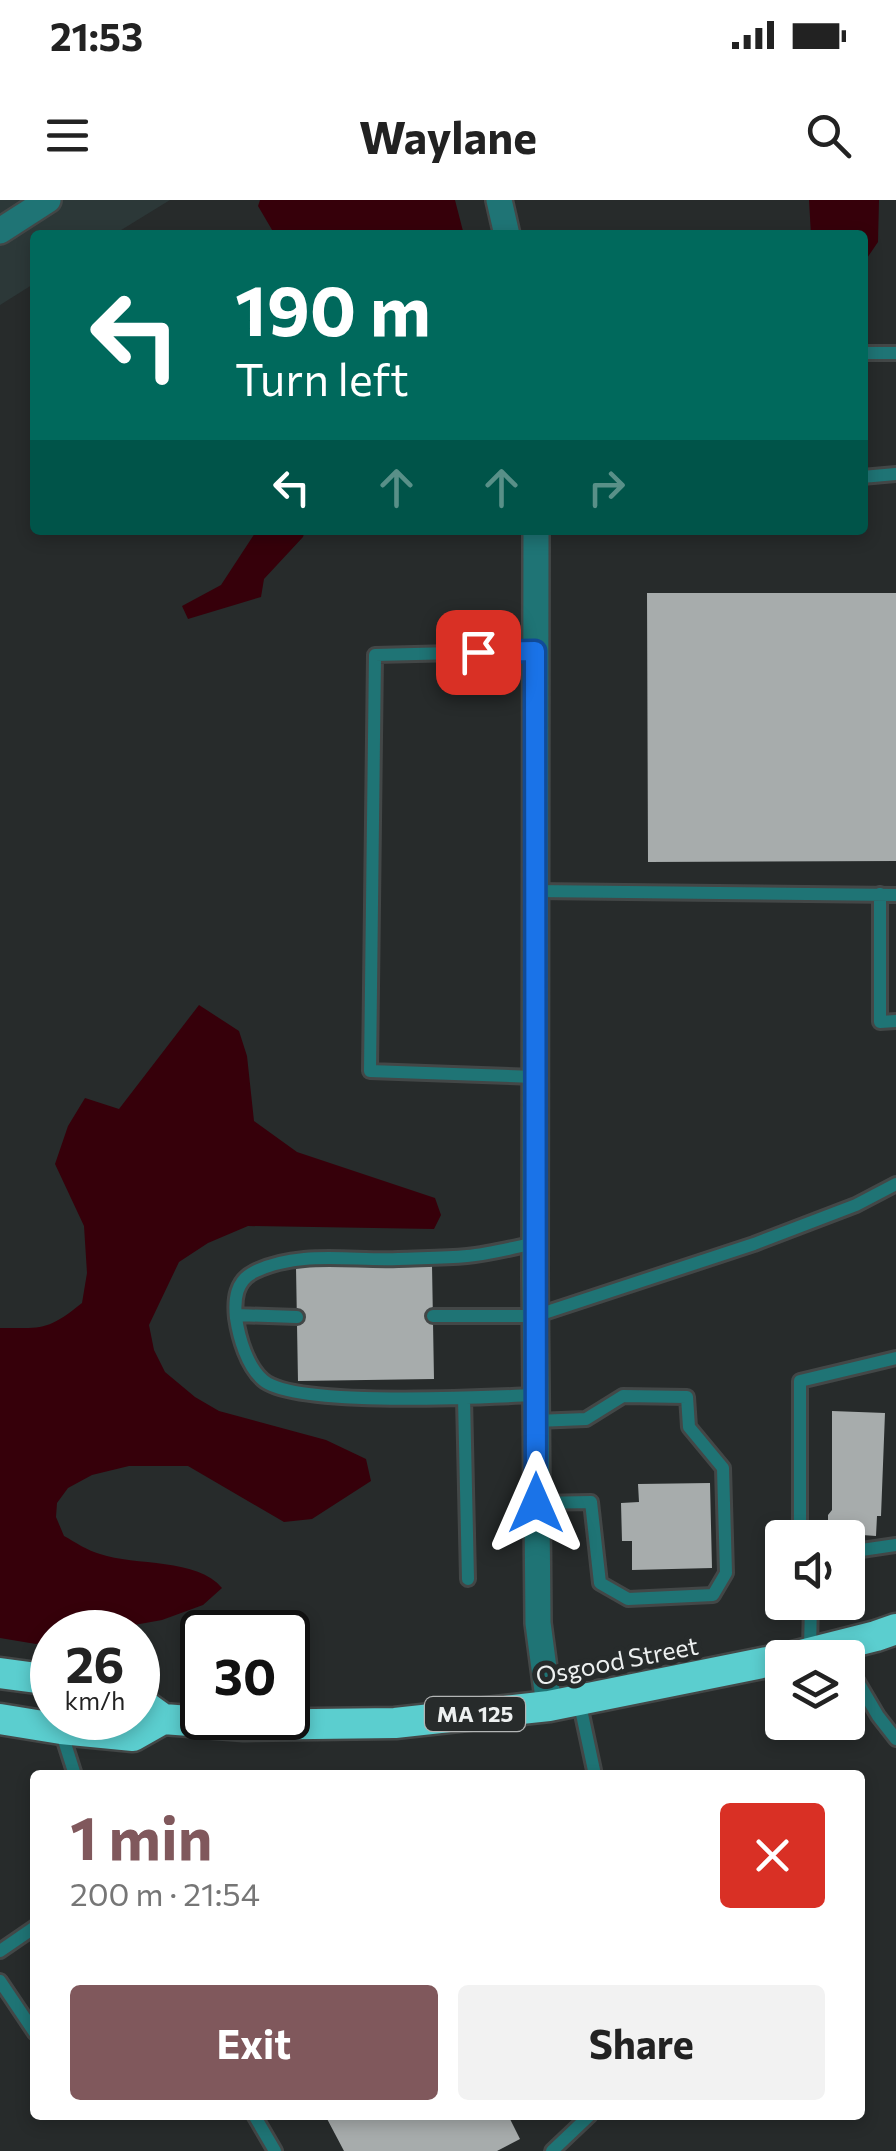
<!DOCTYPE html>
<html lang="en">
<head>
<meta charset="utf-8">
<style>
  :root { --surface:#fff; --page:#f2f2f2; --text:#222; --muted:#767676; --accent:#80585c }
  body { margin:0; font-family:Commissioner,sans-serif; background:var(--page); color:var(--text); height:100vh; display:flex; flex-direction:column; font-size:38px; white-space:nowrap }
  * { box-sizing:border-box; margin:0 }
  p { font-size:32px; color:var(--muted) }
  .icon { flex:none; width:55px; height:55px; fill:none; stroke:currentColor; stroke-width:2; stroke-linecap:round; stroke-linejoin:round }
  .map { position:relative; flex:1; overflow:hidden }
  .panel { position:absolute; left:30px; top:1570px; width:835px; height:350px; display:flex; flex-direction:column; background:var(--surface); border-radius:10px; box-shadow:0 5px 15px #0003 }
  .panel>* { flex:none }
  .top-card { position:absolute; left:30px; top:30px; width:838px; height:305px; border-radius:10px; box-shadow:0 5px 15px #0003; background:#00695c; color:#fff; overflow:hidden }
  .controls { position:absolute; left:765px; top:1320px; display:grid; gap:20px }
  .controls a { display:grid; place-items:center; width:100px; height:100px; border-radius:10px; background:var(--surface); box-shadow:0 5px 15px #0003; font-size:50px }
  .speed { position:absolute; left:30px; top:1410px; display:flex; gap:20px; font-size:50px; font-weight:700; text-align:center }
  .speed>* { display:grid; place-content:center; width:130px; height:130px; border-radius:50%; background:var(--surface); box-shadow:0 5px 15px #0003; line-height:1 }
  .speed small { font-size:25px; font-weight:400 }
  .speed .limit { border:5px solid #111; border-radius:15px; background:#fff; color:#111 }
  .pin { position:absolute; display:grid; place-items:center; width:85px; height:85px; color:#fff; margin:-42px; border-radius:20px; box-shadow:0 5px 15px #0006 }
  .me { position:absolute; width:110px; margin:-55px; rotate:0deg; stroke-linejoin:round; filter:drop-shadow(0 0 8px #0008) }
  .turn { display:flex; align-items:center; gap:35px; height:210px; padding:0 40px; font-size:45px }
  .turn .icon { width:130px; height:130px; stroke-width:2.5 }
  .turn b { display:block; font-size:70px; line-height:85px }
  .lanes { display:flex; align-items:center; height:95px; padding:0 40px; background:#0003; justify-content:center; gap:50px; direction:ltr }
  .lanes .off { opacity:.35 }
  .round { display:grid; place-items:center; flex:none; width:105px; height:105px; border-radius:10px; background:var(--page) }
  .overview { display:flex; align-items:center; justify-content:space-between; height:170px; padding:0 40px }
  h1 { font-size:60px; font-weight:700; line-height:75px; color:var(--accent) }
  .action { display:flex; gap:20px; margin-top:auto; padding:20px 40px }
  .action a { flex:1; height:115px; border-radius:10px; background:var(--accent); color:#fff; font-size:40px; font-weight:700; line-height:115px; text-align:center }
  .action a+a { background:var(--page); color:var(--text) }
  .status { display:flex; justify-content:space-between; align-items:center; height:70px; padding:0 50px; background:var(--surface); direction:ltr }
  .status svg { height:28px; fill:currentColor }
  header { display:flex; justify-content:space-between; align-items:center; height:130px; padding:0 40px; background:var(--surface); font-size:45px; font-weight:700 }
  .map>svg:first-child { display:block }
  .built { fill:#2c3838 }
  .water { fill:#36000a }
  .building { fill:#a7acac }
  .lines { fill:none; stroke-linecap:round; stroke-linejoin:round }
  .lane-casing { stroke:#434747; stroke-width:18 }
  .street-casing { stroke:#434747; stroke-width:30 }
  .highway-casing { stroke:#434747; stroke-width:35 }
  .lane { stroke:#1f7475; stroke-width:12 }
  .street { stroke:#1f7475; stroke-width:25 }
  .highway { stroke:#5bcecf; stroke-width:30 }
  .route-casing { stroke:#114b97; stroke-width:25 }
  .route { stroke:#1a73e8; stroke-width:18 }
  .labels { text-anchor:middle; stroke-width:10; stroke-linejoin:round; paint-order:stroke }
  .shield { fill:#272b2b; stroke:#b2b5b5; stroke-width:2.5 }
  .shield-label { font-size:22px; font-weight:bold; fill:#edf0f0 }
  .street-label { font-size:25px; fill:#edf0f0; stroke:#272b2b }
</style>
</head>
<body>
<div class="status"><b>21:53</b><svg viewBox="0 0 49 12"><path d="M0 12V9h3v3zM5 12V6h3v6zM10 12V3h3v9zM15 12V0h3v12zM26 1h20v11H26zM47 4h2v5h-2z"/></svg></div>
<header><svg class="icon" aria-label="menu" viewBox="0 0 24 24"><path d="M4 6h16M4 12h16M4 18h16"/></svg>Waylane<svg class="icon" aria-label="search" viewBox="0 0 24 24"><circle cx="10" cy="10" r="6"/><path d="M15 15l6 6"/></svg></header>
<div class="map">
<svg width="896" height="1951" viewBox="0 0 896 1951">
  <rect width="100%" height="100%" fill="#272b2b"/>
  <path class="built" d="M0,0H170L113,35H35V83L0,105Z"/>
  <path class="water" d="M260,0H455L464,35H275L258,6Z
    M809,0H879L878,42L863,64L862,35H811Z
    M257,330H305L303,337L264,379L261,397L188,419L182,406L221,385Z
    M199,805L239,831L247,856L254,921L297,952L435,998L441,1015L434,1029L248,1026L208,1043L179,1062L149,1125L154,1150L165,1172L195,1197L219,1211L326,1240L366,1259L371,1281L312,1319L284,1322L188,1266H129L92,1275L68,1288L57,1303L56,1317L64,1336C75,1342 88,1351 100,1354C135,1366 198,1358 222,1388L203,1405L162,1420L95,1432H52V1440L36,1444L0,1438V1128C43,1128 47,1131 82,1103L87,1073L84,1026L55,964L68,926L85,898L119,909Z"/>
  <path class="building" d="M647,393H896V661L648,662Z
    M432,1065L434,1179L298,1181L296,1067Z
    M832,1211L885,1213L881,1316H877L876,1336L862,1335V1329L834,1328L828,1322V1315L832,1310Z
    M710,1283L712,1368L632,1370V1341H622L621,1303L639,1302L638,1284Z
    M325,1915H508L520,1939L497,1951H344Z"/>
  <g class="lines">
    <defs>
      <path id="lane" d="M862,153H896
        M862,277L896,274
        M535,691L896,695
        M880,694V822L896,821
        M535,877L370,871L375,455L535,451
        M535,1043C512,1048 489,1054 467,1056C444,1058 421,1058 398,1059C351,1061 298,1050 254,1072C236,1081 234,1099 236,1118C239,1138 247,1166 263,1180C295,1208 487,1197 536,1195
        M236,1115L297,1117
        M433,1116H535L754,1044L856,1005L896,984
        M464,1198L468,1379
        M536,1221L586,1219L623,1196L687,1197L689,1227L723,1268L726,1373L713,1395L628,1399L600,1383L591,1302L537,1303
        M803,1338L800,1331V1181L896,1158
        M848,1352L896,1345
        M810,1450L811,1402
        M848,1465L878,1516L896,1539
        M579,1500L595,1575
        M61,1531L75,1575
        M0,1751L35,1727
        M0,1781L35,1833
        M254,1915L275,1951
        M552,1951L590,1915"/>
      <path id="street" d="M499,0L507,35
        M0,31L48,0
        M536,330L535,1078L538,1423L549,1506"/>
      <path id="highway" d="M789,1458L876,1436L896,1429
        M0,1473L52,1480
        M138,1501L163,1519
        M0,1519L61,1529L133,1536L163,1519L244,1525L395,1523L549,1506L782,1459"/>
    </defs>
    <use href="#lane" class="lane-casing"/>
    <use href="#street" class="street-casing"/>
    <use href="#highway" class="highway-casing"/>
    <use href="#lane" class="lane"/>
    <use href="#street" class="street"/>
    <use href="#highway" class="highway"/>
  </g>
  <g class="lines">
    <defs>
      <path id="route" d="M478,452L535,451L536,1303"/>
    </defs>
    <use href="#route" class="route-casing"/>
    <use href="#route" class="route"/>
  </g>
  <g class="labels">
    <rect class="shield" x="425" y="1497" width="100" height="34" rx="8"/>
    <g class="shield-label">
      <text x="475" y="1522">MA 125</text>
    </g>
    <g class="street-label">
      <text transform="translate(617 1461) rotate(-11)" y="9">Osgood Street</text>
    </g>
  </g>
</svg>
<div class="controls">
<a><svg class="icon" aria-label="sound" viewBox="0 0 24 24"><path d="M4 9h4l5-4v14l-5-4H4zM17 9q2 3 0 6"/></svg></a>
<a><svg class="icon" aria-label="layers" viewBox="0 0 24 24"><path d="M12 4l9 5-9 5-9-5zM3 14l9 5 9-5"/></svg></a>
</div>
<div class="speed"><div>26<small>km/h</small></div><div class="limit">30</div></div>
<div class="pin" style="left:478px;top:452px;background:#d93025"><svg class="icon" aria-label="arrive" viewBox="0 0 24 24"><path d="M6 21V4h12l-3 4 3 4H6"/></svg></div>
<svg class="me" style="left:536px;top:1303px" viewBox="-20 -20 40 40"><path d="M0-17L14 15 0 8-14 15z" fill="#1a73e8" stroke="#fff" stroke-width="4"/></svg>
<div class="top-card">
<div class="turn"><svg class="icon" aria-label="left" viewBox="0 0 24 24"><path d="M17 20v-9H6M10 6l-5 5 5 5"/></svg><div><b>190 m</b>Turn left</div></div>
<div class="lanes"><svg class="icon" aria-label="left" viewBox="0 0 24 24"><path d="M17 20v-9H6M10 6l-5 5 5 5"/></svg><svg class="icon off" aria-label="ahead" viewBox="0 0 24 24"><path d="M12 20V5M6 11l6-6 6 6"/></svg><svg class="icon off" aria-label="ahead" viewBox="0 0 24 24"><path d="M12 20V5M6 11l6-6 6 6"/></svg><svg class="icon off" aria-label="right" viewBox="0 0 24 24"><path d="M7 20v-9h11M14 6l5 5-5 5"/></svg></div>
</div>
<section class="panel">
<div class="overview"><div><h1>1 min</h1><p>200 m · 21:54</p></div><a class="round" style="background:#d93025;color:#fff"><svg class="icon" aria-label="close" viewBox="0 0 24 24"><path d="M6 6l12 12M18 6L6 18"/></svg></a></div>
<div class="action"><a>Exit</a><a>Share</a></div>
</section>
</div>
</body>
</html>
